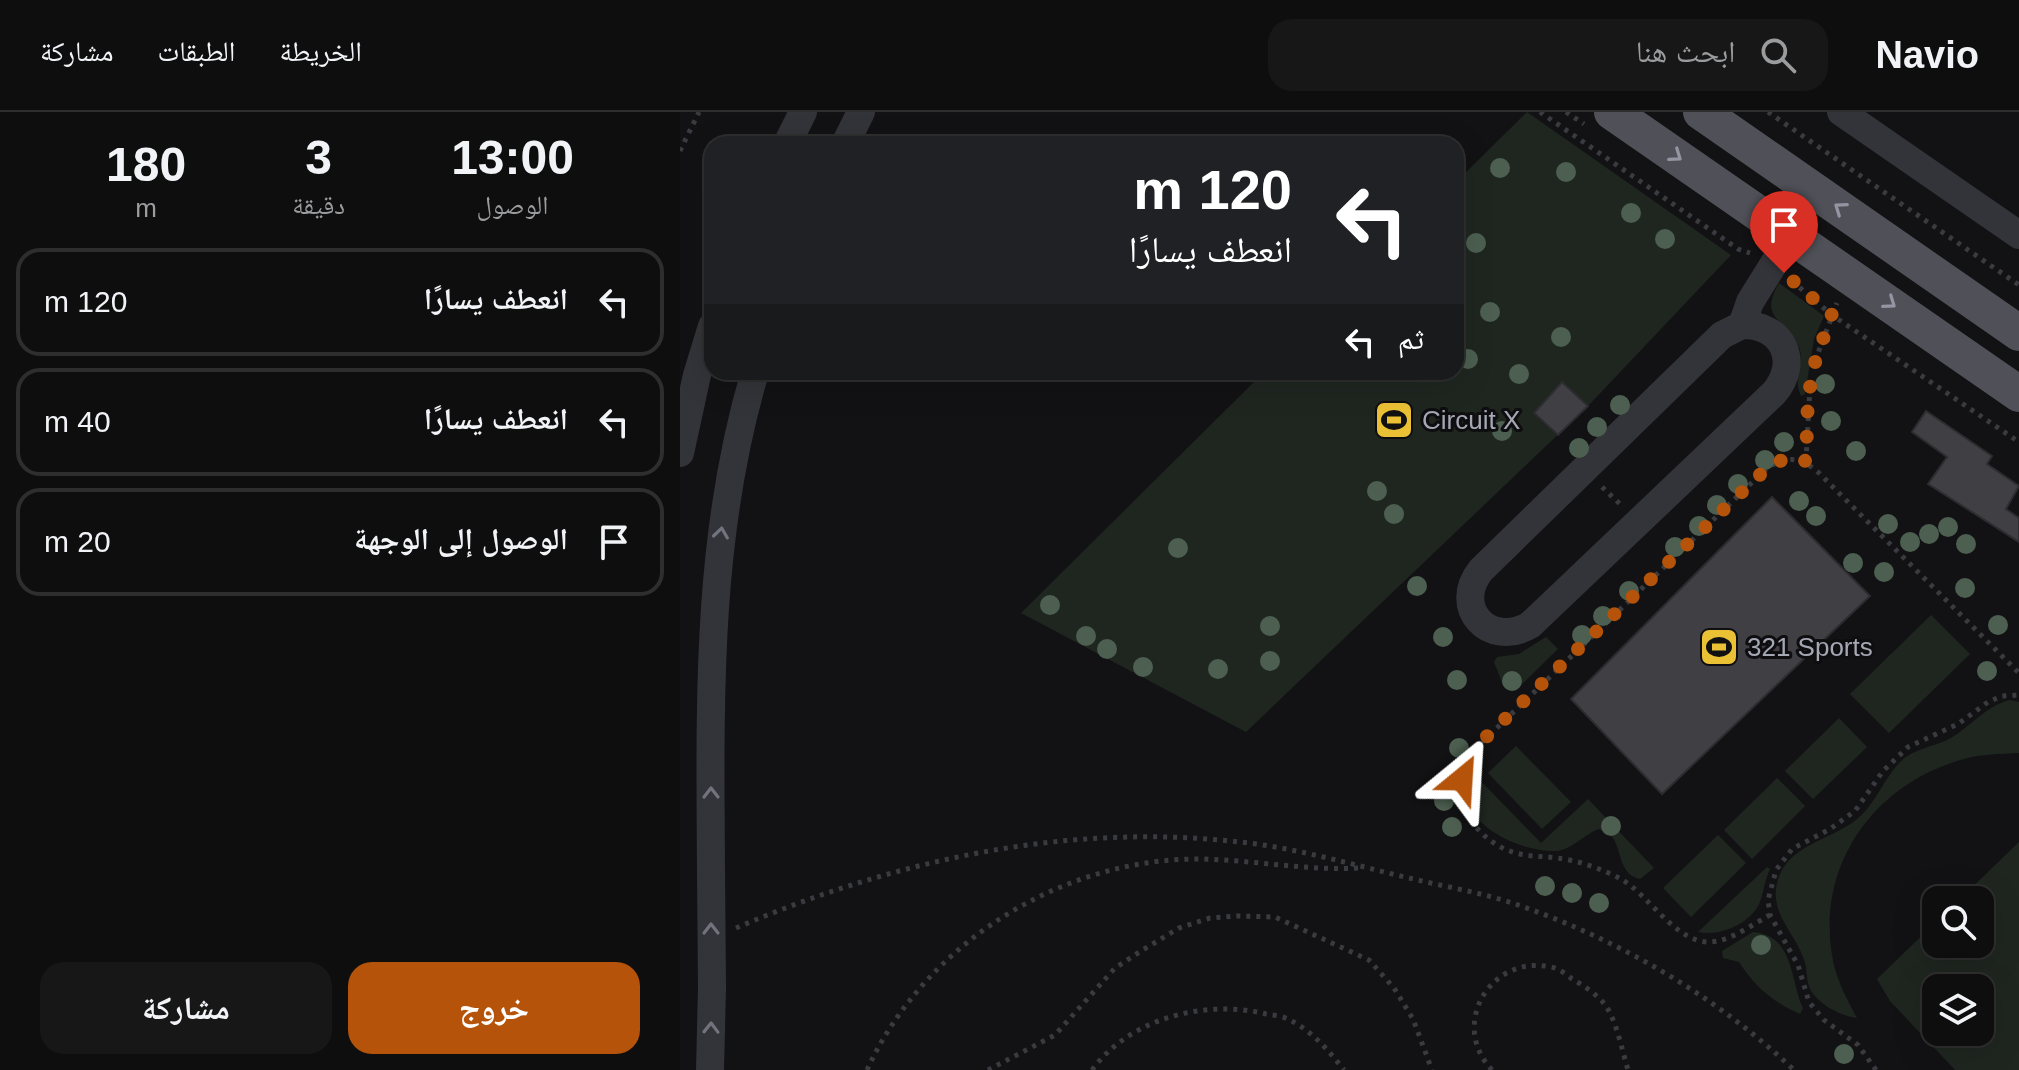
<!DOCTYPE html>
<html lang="ar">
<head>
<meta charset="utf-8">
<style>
  :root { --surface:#0e0e0f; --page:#171718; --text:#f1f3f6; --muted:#9b9c9e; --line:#2e2e2f; --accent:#b45309 }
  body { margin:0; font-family:Helvetica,"Noto Naskh Arabic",sans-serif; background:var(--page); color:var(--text); direction:rtl; height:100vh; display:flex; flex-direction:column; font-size:30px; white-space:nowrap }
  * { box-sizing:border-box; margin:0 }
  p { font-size:26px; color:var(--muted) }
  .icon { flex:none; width:44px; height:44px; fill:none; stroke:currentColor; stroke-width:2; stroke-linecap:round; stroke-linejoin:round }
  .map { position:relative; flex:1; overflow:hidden; direction:ltr }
  .side { display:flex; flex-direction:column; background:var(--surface); width:680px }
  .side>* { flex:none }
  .guide { position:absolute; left:24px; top:24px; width:760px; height:244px; border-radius:24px; box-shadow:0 8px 32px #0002,0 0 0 2px var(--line); direction:rtl; background:#202124; color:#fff; overflow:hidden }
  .buttons { position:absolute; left:1242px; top:774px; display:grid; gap:16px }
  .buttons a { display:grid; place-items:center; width:72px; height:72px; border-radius:16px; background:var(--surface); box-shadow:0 8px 32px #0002,0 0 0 2px var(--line); font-size:40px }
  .pin { position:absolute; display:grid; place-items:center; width:68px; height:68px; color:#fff; margin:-82px -34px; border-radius:50% 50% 50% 0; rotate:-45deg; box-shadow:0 0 8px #0007 }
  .pin .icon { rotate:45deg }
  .me { position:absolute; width:88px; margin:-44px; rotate:27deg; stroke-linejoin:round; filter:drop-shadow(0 0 6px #0008) }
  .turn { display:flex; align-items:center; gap:28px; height:168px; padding:0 40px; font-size:36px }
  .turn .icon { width:104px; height:104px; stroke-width:2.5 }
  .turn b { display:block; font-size:56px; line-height:68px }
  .then { display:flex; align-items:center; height:76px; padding:0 40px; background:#0003; gap:16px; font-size:30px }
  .eta { display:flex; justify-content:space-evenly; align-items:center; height:136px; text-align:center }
  .eta b { font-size:48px; font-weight:800; line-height:56px }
  .cta { display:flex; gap:16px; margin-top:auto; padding:16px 40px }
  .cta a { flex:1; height:92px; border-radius:24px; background:var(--accent); color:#fff; font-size:32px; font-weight:800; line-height:92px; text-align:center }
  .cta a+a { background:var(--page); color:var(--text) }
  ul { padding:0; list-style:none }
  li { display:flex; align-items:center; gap:24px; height:108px; margin:0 16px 12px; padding:0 24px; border:4px solid var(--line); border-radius:24px }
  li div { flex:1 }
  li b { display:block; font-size:30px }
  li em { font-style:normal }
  header { display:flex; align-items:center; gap:48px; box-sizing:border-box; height:112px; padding:0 40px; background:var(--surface); border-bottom:2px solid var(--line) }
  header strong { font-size:38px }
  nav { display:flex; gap:44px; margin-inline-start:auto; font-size:28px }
  .search { width:560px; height:72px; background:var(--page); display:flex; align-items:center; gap:20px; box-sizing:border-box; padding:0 28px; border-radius:24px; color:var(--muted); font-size:30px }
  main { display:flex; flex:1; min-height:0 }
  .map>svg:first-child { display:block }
  .green { fill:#1f2620; fill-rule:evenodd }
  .building { fill:#3f3f44; stroke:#2d2c30; stroke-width:2 }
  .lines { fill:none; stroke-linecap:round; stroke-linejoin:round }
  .path { stroke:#3a3b40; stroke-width:5; stroke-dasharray:4 6; stroke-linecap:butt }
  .minor { stroke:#333439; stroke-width:28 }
  .major { stroke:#505058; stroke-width:36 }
  .minor-bridge { stroke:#333439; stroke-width:28 }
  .tree { fill:#4c5f50 }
  .oneway { stroke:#9396a2 }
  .oneway2 { stroke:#71737d }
  .route { stroke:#b45309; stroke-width:14; stroke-dasharray:0 25.2 }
  .labels { text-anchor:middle; stroke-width:6; stroke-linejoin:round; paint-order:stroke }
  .poi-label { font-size:26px; fill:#a4a7b4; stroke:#0e0d0f; text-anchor:start }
</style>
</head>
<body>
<header>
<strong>Navio</strong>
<div class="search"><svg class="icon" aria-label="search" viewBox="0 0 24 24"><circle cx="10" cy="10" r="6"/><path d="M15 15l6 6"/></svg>ابحث هنا</div>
<nav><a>الخريطة</a><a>الطبقات</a><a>مشاركة</a></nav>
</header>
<main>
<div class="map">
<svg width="1339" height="958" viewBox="0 0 1339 958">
  <rect width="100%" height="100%" fill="#121214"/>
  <path class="green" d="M847,0L1051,143L908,294L566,620L341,501L584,260H776V70Z
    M1099,171L1144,204L1134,227L1125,282L1121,284C1112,265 1125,249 1119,235C1107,206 1077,209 1099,171Z
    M1251,503L1290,542L1209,621L1170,582Z
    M866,525L878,537L835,579H830L823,573L814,550L817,545L839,542Z
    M1330,588L1339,590V641C1321,642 1301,642 1284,647C1196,671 1137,750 1152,843C1155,865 1166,886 1177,906C1161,904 1140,893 1131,879C1127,871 1127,863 1126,855C1120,823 1085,802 1099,765C1110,733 1152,727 1176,708C1195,693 1203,668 1220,650C1233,637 1253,635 1269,627C1291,615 1305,594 1330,588Z
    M1159,606L1187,635L1133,687L1105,659Z
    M836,634L891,690L862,717L808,661Z
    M793,661L861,731L908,687L974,756L960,767C932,761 947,723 919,717C904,722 892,738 876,739C839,741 766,707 793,661Z
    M1097,666L1125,694L1072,747L1044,718Z
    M1038,723L1066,751L1011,805L983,776Z
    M1339,730V958H1275L1210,889L1197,867L1256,810V832H1300V788H1279ZM1256,876H1300V920H1256Z
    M1087,755L1090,757C1085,768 1084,777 1081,787C1074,811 1040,825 1018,820Z
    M1073,820C1114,823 1110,868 1123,896L1120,902C1093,890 1075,875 1059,850L1043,846L1042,839Z"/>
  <path class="building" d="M882,270L908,294L878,323L854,301Z
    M1246,299L1312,344L1307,352L1339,374L1326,397L1339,406V430L1248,372L1267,345L1232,320Z
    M1092,385L1190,484L982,682L891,587Z"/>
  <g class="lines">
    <path class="path" d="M860,0L1058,137L1070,141
      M886,0L904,12
      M1088,0L1339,173
      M0,39L19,0
      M1112,169L1152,203L1339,330
      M1135,249L1157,191
      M1126,349L1130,275
      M922,375L941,393
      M1090,803C1073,812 1049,830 1029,830C995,830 969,783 941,767C922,757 897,748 877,746C864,744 852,745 840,742C807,735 775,702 782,667C784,657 790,647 794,638L1087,356C1108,343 1121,345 1139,361L1339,561
      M56,816C220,746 397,708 576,732C627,739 678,754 729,766C766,775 805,781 841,794C941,829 1037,885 1114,958
      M187,958C245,831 382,746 521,747C574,748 627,759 680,756
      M308,958L375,923L435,856L461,839L499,816L530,806L557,804L595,805L689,848L714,876L733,907L752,958
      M412,958C450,906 525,887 586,902C593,903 603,904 610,908C632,919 649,939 664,958
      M812,958C769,913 810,842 871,855C878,856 886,862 892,867C903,873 918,883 926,894C937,911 942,938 948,958
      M1196,958L1178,933L1144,908L1129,890L1118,853L1090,803L1088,788L1096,758L1112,737L1150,717L1175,699L1203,659L1228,635L1278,612L1308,590L1322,584L1339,583"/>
    <path class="minor" d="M1161,0L1339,123
      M107,32L123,0
      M165,32L181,0
      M1062,213C1102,212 1121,249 1094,281L850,513C809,537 771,495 801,458L1042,223Z
      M1062,213L1070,190L1111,124
      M0,341L17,263L32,214
      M31,759C30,589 26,425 75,260
      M30,958L32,875"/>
    <path class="major" d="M932,0L1339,282
      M1021,0L1339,221"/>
    <path class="minor-bridge" d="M31,759L32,875"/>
  </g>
  <g class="tree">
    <circle cx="820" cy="56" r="10"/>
    <circle cx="886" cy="60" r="10"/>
    <circle cx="951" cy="101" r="10"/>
    <circle cx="985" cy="127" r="10"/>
    <circle cx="796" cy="131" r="10"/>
    <circle cx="810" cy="200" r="10"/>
    <circle cx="881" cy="225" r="10"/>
    <circle cx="788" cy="247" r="10"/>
    <circle cx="839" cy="262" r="10"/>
    <circle cx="1145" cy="272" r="10"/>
    <circle cx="940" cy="293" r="10"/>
    <circle cx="723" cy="308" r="10"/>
    <circle cx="1151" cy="309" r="10"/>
    <circle cx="917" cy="315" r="10"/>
    <circle cx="822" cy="319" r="10"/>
    <circle cx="1104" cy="330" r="10"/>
    <circle cx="899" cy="336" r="10"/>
    <circle cx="1176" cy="339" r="10"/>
    <circle cx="1085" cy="348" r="10"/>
    <circle cx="1058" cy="372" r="10"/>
    <circle cx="697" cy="379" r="10"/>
    <circle cx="1119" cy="389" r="10"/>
    <circle cx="1037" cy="393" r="10"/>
    <circle cx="714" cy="402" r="10"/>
    <circle cx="1136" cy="404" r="10"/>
    <circle cx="1208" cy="412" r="10"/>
    <circle cx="1019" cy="414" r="10"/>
    <circle cx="1268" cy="415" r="10"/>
    <circle cx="1249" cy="422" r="10"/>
    <circle cx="1230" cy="430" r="10"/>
    <circle cx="1286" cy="432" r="10"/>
    <circle cx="995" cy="435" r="10"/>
    <circle cx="498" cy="436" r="10"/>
    <circle cx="1173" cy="451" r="10"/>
    <circle cx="1204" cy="460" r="10"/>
    <circle cx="737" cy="474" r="10"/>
    <circle cx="1285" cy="476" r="10"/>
    <circle cx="949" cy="479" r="10"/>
    <circle cx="370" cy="493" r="10"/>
    <circle cx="923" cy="504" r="10"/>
    <circle cx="1318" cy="513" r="10"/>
    <circle cx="590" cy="514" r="10"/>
    <circle cx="902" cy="523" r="10"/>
    <circle cx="406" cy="524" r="10"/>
    <circle cx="763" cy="525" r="10"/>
    <circle cx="427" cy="537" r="10"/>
    <circle cx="590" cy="549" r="10"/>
    <circle cx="463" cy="555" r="10"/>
    <circle cx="538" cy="557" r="10"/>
    <circle cx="1307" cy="559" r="10"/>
    <circle cx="777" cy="568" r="10"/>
    <circle cx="832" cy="569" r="10"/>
    <circle cx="779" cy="636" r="10"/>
    <circle cx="764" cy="689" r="10"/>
    <circle cx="931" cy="714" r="10"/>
    <circle cx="772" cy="715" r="10"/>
    <circle cx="865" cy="774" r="10"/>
    <circle cx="892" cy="781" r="10"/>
    <circle cx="919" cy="791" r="10"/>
    <circle cx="1081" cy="833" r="10"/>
    <circle cx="1164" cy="942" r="10"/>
  </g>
  <defs><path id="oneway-chevron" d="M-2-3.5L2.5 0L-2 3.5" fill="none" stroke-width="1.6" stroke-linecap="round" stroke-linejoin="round" transform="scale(2)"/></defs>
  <g class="oneway">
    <use href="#oneway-chevron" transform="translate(996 44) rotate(35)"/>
    <use href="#oneway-chevron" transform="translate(1160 96) rotate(-145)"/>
    <use href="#oneway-chevron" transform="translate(1210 191) rotate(35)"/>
  </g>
  <g class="oneway2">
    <use href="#oneway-chevron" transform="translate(41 421) rotate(-82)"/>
    <use href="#oneway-chevron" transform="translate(31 681) rotate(-90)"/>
    <use href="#oneway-chevron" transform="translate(31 817) rotate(-90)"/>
    <use href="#oneway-chevron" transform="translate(31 916) rotate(-89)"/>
  </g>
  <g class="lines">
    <path class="route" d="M782,667L794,638L801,630L1087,356L1106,346L1126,349L1128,285L1136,246L1152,203L1104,161"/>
  </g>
  <defs>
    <symbol id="stadium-square" viewBox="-11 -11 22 22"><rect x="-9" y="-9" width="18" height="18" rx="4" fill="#eac035" stroke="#0e0d0f"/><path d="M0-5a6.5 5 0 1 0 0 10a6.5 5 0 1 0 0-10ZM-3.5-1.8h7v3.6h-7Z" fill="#111"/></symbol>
  </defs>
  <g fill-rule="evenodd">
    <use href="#stadium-square" x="692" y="286" width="44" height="44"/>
    <use href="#stadium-square" x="1017" y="513" width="44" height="44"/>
  </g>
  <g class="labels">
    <g class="poi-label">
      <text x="742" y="317">Circuit X</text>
      <text x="1067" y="544">321 Sports</text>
    </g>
  </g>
</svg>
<div class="buttons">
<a><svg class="icon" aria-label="search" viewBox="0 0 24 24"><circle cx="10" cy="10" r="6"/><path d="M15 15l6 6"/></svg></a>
<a><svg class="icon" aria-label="layers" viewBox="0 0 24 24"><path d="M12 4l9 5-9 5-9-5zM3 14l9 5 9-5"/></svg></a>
</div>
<div class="pin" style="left:1104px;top:161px;background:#d93025"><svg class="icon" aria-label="arrive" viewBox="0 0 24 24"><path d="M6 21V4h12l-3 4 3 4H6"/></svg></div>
<svg class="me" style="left:782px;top:667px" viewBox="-20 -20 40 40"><path d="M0-17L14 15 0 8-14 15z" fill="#b45309" stroke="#fff" stroke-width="4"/></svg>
<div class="guide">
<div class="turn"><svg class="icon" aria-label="left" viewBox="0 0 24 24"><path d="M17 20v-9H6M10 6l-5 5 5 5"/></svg><div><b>120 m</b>انعطف يسارًا</div></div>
<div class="then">ثم<svg class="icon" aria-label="left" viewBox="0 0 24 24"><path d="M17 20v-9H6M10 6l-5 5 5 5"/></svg></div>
</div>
</div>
<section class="side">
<div class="eta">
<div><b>13:00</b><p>الوصول</p></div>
<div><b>3</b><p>دقيقة</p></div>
<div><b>180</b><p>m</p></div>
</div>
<ul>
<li><svg class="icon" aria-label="left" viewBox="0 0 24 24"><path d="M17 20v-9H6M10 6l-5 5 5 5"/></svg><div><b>انعطف يسارًا</b></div><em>120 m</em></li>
<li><svg class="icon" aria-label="left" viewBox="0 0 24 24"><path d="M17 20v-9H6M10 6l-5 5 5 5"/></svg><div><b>انعطف يسارًا</b></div><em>40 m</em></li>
<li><svg class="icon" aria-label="arrive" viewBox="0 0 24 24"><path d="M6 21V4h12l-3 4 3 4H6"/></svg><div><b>الوصول إلى الوجهة</b></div><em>20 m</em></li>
</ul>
<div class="cta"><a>خروج</a><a>مشاركة</a></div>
</section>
</main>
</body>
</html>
